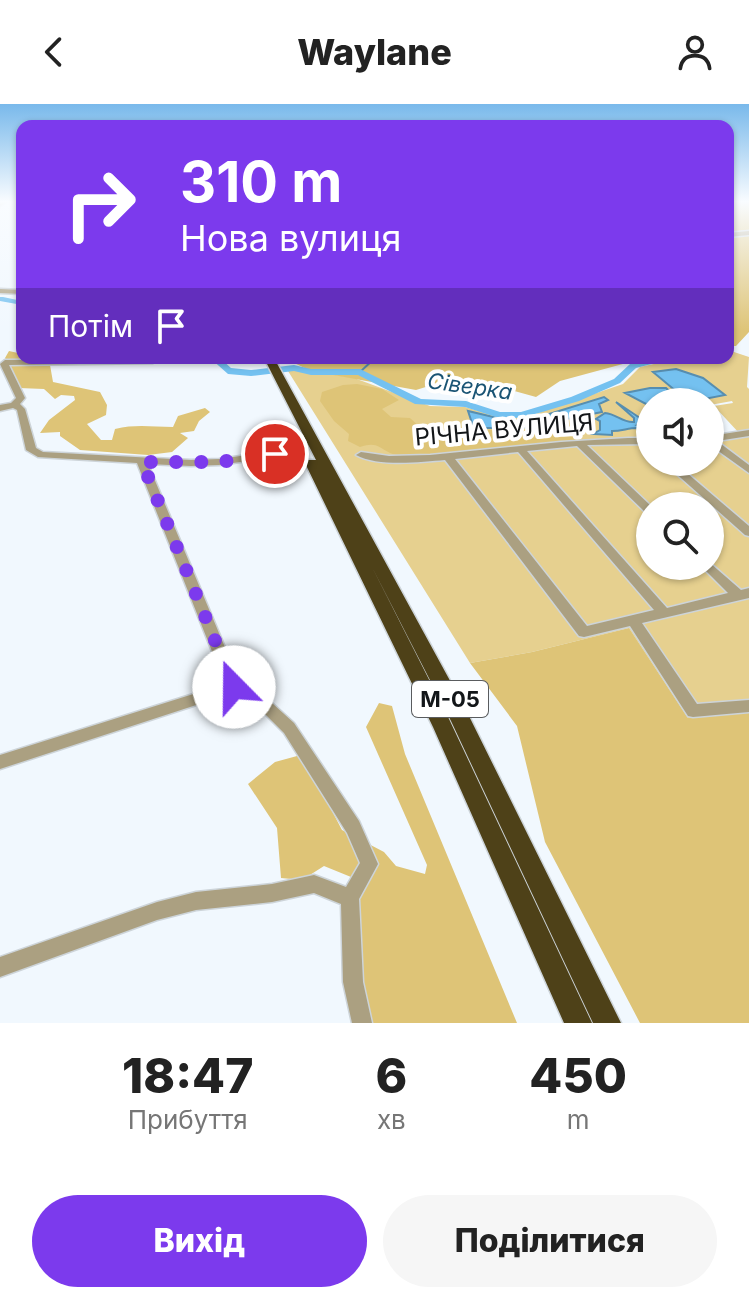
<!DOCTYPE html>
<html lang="uk">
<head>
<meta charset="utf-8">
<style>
  :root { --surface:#fff; --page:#f6f6f6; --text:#222; --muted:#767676; --accent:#7c3aed }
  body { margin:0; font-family:Inter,sans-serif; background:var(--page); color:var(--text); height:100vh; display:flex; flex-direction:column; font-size:30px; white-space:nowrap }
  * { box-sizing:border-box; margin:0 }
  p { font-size:26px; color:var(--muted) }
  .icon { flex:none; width:44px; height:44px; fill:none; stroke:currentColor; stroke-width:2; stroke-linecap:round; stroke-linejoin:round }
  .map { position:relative; height:919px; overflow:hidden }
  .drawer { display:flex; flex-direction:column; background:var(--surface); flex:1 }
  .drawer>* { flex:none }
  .top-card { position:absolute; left:16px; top:16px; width:718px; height:244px; border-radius:16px; box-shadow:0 2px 6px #0004; background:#7c3aed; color:#fff; overflow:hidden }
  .fabs { position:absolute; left:636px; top:284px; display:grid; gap:16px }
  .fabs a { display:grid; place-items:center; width:88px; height:88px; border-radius:50%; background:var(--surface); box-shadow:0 2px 6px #0004; font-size:40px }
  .pin { position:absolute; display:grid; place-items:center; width:68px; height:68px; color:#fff; margin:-34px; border:4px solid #fff; border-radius:50%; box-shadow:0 2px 8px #0007 }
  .me { position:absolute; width:88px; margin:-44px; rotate:338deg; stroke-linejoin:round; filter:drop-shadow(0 0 6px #0008) }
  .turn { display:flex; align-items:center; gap:28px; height:168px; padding:0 32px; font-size:36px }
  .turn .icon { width:104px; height:104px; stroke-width:2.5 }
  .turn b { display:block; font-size:56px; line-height:68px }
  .then { display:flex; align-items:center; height:76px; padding:0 32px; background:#0003; gap:16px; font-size:30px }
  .eta { display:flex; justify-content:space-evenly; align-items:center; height:136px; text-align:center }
  .eta b { font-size:48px; font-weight:800; line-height:56px }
  .primary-button { display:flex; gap:16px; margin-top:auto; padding:16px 32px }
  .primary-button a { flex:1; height:92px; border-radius:48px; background:var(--accent); color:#fff; font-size:32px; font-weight:800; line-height:92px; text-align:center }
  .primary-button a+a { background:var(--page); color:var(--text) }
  header { display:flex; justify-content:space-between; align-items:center; height:104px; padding:0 32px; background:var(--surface); font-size:36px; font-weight:800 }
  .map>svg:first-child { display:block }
  .green { fill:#e6d08f; fill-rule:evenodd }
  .forest { fill:#dec477 }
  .water { fill:#74c1f0; stroke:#578eb0; stroke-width:2 }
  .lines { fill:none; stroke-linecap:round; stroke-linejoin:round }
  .stream { stroke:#578eb0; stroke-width:2 }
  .river { fill:#74c1f0; fill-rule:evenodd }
  .minor-casing { stroke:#cdd4d9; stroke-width:3 }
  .highway-casing { stroke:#cdd4d9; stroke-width:3 }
  .minor { fill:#aba081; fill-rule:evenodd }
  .highway { fill:#4e4118; fill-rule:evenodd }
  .route { stroke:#7c3aed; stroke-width:14; stroke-dasharray:0 25.2 }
  .labels { text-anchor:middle; stroke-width:8; stroke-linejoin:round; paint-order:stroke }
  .far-water-label { font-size:22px; font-style:italic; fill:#1a5474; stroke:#fff }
  .shield { fill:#fff; stroke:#5a5c5e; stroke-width:2 }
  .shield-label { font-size:22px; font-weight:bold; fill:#131619 }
  .street-label { font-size:24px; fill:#131619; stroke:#fff }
</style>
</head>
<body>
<header><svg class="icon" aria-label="back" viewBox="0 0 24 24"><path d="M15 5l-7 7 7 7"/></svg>Waylane<svg class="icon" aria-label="person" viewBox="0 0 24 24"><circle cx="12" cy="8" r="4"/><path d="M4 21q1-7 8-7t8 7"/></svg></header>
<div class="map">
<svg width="749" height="919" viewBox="0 0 749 919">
  <rect width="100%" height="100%" fill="#f1f8fe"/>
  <path class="green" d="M728,246L749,253L747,283L749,285V608L688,614L629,524L532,548L470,559L288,267L294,264L354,274L430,302L465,303L499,313L523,314L623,280L640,263L681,254H728ZM732,297L733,299L714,302L740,330L710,335V358H650V298H710V301ZM650,402H710V462H650Z"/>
  <path class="forest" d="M728,98H749V228L736,242H728Z
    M9,247L18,249L24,261H50L53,278L100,288L107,301L106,311L87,320L101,336H112L115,325C136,320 152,323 173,323L178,312L205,304L210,308L199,317L194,327L180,329L188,334L172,348L148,351L80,346L60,332V328L40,329L49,316L75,296L74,292L61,291L55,295L44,285L19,284L5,254Z
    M292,254H645L560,277L536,293L503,284L477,289L429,282L416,286L311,267L290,257Z
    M357,280L382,285L399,296L382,305L391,313L410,314L421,324L451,321L465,327L522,324L559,318L583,310L595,325L577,332V338L416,353C408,352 397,352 390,349C377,342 375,338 360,343L348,337L349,330L334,317L320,297L322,288L343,281Z
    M629,524L688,614L749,608V919H640L545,738L517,622L470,559L532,548Z
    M379,599L392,602L405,650L517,919H369L357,874L355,795L351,773L324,762L302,776L281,774L277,724L248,680L275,658L297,652L306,657L342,726L384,748L396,762L425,770L427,761L366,623Z"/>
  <path class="water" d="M676,265L703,274L725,291L689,298L653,268Z
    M650,284H666L681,298L646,300L625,289Z
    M604,293L608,296L599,300L602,308L522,324H478L473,322L468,307L510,317L533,315Z
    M616,298L643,316L637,321L650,322V327L640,329L637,324C628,324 622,327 612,327V331L593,330L600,326V317L596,315L605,309C617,310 622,319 634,318V314Z"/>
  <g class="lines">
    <path class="stream" d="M360,268L375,254"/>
    <path class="river" d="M3,193L22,197V201L0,197V193Z
      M210,254H220L231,264L251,266L294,261L311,265H360L421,295L466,297L500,308H521L571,293L614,275L630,260L657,254H675L636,264L620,279L579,297L522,314H499L465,303L415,300L358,271H311L294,267L251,272L228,270Z"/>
    <defs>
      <path id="minor" d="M0,98H7L0,102Z
        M749,127V131L728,133V129Z
        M0,185L22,186V190L0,189Z
        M150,255H153V259L9,261L25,294L20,300L25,305L36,344L43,348L191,356L219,355L275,347L280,350L275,353L219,361L191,362L148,360L240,579L272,599L294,619L359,717L378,760L359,795L363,878L372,919H352L343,878L341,800L314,789L272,798L196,806L157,816L0,873V853L157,798L196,788L272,780L314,771L346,783L360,759L347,729L284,629L262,607L233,589L0,665V651L225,580L137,359L38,353L26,346L17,306L13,304L0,307V301L11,299L16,294L0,260L5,256Z
        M749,326V332L717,337L749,361V369L710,341V332Z
        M628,334H650V340L587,341L651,402L650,410L646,409L577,342L527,347L667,504L728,489L701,462H710V459L741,486L749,484V494L642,519L697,600L749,596V608L693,613L688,612L630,522L584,533L579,532L445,356C421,358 377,363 356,351L361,348L389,352L430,351L561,338ZM518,348L519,349L654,506L587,522L455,355Z
        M663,358H674L749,422V432L745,431Z"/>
      <path id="highway" d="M264,254H274L466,606L621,919H593L451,617L372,463L449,615L592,919H564L433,623L305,359L307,356H316Z"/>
    </defs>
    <use href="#minor" class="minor-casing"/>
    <use href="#highway" class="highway-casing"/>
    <use href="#minor" class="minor"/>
    <use href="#highway" class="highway"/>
  </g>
  <linearGradient id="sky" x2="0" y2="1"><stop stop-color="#79b9eb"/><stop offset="0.43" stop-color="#f9fcff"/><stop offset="1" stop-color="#f9fcff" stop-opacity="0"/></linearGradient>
  <rect width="749" height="227" fill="url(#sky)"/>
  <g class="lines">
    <path class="route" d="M234,583L142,358H219L275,350"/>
  </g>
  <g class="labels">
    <g class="far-water-label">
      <text transform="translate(470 282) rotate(8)" y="8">Сіверка</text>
    </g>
    <rect class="shield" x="412" y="577" width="76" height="36" rx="6"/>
    <g class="shield-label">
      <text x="450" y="603">М-05</text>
    </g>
    <g class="street-label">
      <text transform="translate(504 326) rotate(-5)" y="8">РІЧНА ВУЛИЦЯ</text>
    </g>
  </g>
</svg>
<div class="fabs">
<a><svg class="icon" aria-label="sound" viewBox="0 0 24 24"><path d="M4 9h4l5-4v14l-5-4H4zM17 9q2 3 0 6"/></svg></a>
<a><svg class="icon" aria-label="search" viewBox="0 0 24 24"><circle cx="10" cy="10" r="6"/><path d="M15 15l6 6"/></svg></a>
</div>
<div class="pin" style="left:275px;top:350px;background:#d93025"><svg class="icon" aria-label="arrive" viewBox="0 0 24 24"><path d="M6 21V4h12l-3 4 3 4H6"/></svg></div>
<svg class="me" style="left:234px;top:583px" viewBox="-20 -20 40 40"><circle r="19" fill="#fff"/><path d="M0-13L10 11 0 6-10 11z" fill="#7c3aed"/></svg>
<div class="top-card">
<div class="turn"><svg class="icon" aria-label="right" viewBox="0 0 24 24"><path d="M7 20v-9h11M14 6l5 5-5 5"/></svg><div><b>310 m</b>Нова вулиця</div></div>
<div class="then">Потім<svg class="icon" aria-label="arrive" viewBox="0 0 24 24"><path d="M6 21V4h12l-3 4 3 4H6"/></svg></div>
</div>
</div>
<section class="drawer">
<div class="eta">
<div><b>18:47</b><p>Прибуття</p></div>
<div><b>6</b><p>хв</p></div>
<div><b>450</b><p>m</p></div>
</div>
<div class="primary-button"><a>Вихід</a><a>Поділитися</a></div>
</section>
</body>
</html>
